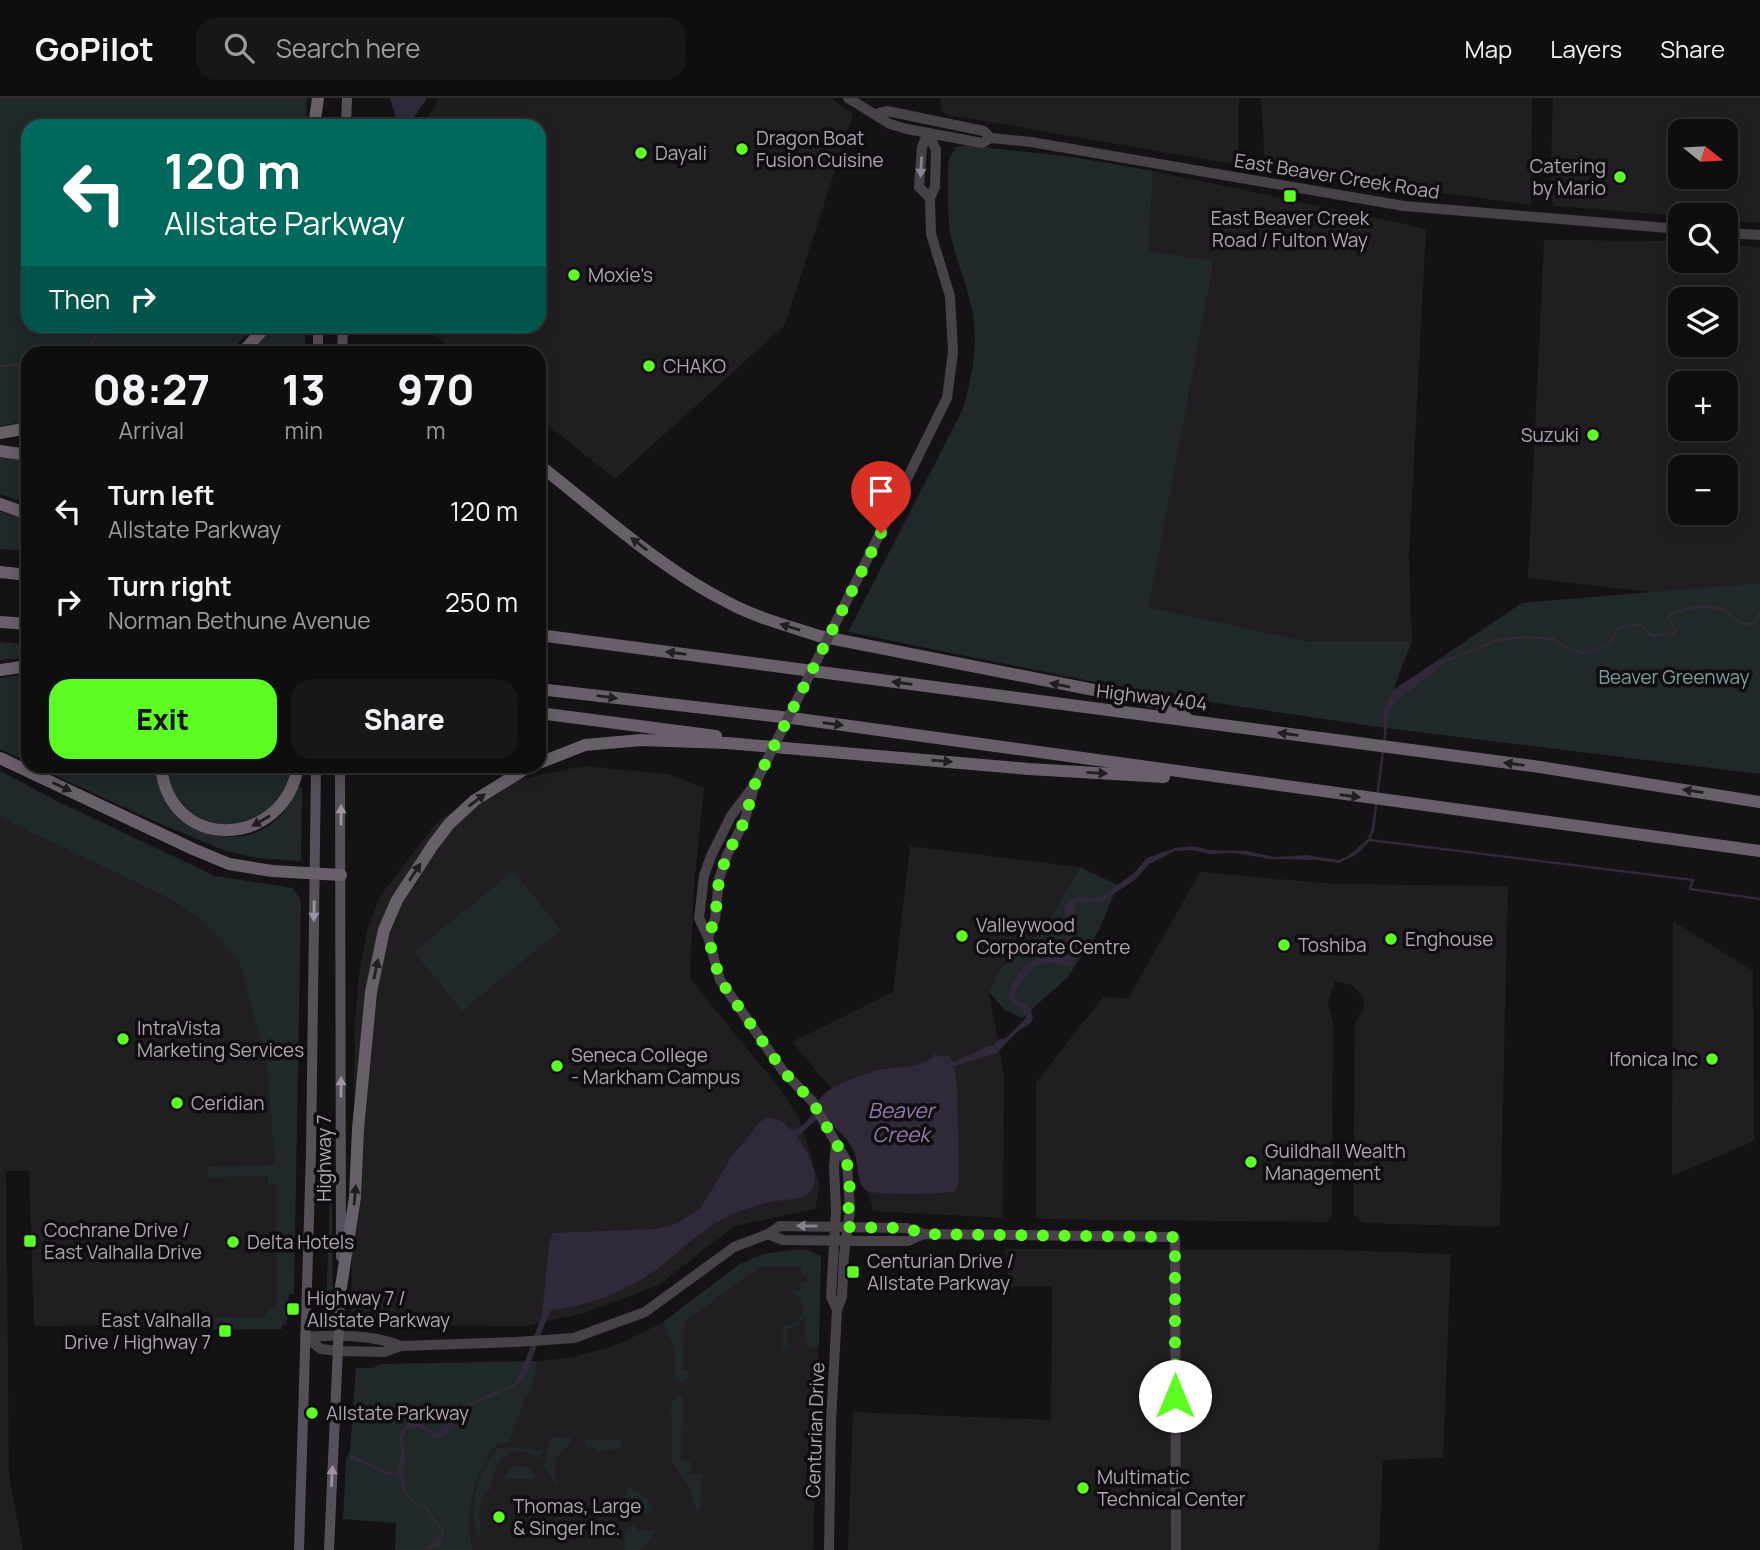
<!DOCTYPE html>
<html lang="en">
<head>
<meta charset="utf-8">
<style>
  :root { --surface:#0f0e0f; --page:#181718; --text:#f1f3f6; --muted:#9b9c9e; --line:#2f2e2f; --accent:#5dfc23 }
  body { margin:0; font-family:Manrope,sans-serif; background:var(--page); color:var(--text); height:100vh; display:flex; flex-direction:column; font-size:26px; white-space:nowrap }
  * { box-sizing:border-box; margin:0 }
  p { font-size:23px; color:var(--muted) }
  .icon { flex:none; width:38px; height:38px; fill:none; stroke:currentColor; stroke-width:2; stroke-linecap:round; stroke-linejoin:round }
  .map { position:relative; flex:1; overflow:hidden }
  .drawer { position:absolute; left:21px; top:248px; width:525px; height:427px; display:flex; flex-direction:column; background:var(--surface); border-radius:21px; box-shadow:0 4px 18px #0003,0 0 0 2px var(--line) }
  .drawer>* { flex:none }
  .top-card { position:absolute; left:21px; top:21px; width:525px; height:214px; border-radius:21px; box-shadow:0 4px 18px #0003,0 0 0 2px var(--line); background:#00695c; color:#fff; overflow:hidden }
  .needle { width:46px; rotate:108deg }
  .controls { position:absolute; left:1668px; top:21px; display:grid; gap:14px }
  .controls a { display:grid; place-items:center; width:70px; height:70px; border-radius:14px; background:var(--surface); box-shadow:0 4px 18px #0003,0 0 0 2px var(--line); font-size:35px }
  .pin { position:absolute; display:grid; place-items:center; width:60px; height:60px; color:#fff; margin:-72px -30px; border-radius:50% 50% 50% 0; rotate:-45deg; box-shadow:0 0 7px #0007 }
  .pin .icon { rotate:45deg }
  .me { position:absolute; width:77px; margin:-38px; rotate:0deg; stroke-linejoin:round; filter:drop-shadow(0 0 5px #0008) }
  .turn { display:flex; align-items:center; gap:24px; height:147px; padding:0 28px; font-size:32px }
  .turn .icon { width:91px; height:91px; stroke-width:2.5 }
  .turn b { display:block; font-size:49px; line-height:60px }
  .then { display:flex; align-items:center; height:66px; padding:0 28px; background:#0003; gap:14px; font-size:26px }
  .eta { display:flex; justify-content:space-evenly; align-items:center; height:119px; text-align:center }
  .eta b { font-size:42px; font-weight:800; line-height:49px }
  .button { display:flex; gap:14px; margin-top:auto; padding:14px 28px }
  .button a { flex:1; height:80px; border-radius:21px; background:var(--accent); color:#111; font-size:28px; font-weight:800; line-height:80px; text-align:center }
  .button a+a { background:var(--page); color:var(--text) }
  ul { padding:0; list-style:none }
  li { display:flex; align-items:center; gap:21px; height:91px; padding:0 28px }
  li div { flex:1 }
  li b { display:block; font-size:26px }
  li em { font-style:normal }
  header { display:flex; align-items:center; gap:42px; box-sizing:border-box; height:98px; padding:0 35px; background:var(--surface); border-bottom:2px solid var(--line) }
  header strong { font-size:33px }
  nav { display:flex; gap:38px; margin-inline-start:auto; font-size:24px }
  .search { width:490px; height:63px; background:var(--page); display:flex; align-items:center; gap:18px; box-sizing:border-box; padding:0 24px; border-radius:21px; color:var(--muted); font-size:26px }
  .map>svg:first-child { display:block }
  .built { fill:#211e21; fill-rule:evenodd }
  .green { fill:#202829 }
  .water { fill:#312839 }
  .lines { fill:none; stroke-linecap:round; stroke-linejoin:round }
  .stream { stroke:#312839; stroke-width:2.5 }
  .secondary { stroke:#48414a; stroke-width:10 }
  .primary { stroke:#574f59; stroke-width:10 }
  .highway { stroke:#685f6b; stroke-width:12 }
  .secondary-bridge { stroke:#48414a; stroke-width:10 }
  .oneway { fill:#8c8190 }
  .oneway2 { fill:#211d21 }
  .oneway3 { fill:#9f92a3 }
  .route { stroke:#5dfc23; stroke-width:12; stroke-dasharray:0 21.6 }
  .poi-dot { fill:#5dfc23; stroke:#0f0d0f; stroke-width:2.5 }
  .labels { text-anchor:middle; stroke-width:7; stroke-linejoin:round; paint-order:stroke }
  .poi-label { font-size:19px; fill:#b1a3b6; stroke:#0f0d0f; text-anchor:start }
  .street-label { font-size:19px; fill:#b1a3b6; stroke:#0f0d0f }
  .park-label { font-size:19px; fill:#799da2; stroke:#0f0d0f }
  .water-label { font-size:21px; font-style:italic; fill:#9778b3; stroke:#0f0d0f }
</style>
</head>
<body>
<header>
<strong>GoPilot</strong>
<div class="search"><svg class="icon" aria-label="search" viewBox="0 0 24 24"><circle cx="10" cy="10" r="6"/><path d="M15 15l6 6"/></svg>Search here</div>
<nav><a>Map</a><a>Layers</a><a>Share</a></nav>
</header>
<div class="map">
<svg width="1760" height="1452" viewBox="0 0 1760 1452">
  <rect width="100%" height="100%" fill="#141214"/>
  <path class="built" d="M439,0H831L853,16L785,227L615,381L539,320V256L458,255L423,228H539V28H423Z
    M941,0H1239L1238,63L1233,66L948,17L941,13Z
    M1261,0H1532L1531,107L1265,71Z
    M1553,0H1760V125L1726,122V117L1680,118L1554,108L1550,95ZM1680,33H1726V79H1680Z
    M1153,73L1409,127L1426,132L1409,459L1412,543H1306L1149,509L1214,164L1149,153Z
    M1544,142L1680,143V163H1726V146L1760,149V485L1657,495L1528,480ZM1680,201H1726V247H1680ZM1680,285H1726V331H1680ZM1680,369H1726V415H1680Z
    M583,668L668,676L704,690L694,787L690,881L777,987L799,1019L820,1088L815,1111L734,1128L659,1187L584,1215L526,1228L351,1227L355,921L359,877L367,832L380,798L438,723L491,687Z
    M0,714L55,735L230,833L269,935L289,1071L287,1227L34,1228L29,1073H6L9,1376L23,1452H0Z
    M910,748L1080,769L1045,830L999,871L989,894L1004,977L1003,1120L873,1113L846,1008L792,944L893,894Z
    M1200,774L1336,786L1508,788L1500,1129L1363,1125L1353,1116L1355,926L1364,909L1362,898L1352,887L1335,883L1328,905L1333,924L1332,1117L1328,1124L1036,1121V985L1103,899L1128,900Z
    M1673,823L1753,873L1754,1043L1672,1078Z
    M1005,1151L1337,1152L1451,1156L1443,1360L1383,1362L1379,1452H848L853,1314L1051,1322L1052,1188L1010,1189Z
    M791,1152H808L821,1158L813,1452H473L468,1419L470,1403L481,1371L495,1348L509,1343L525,1300L533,1291L537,1263L573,1259L611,1249L640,1236L663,1224L740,1166L763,1156Z"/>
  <path class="green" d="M0,0H307L306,28H28V228H255L229,255L28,256V323L0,328Z
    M965,47L1073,59L1153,73L1149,153L1214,163L1149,509L1306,543H1412L1393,592L1522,505L1760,485V676L1385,630L1154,596L848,534L963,311C971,283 977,254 974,225C971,198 960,173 953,147C947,126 948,104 948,83C948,71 946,61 955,52L954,50Z
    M270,228H305V255L249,256Z
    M0,358L28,362V406L0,396Z
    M0,413L28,423V453L0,451Z
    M0,544L28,546V560L0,562Z
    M28,576V664L0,651V580Z
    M37,669H156C158,729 239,764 281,717C288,709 293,697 297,688L302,690L301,763L256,760L223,752L147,720Z
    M167,669H292C288,680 285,695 277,704C240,747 171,725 167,669Z
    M0,673L59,704L215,778L293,790L301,803L294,1196H289L287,1222H283L282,1231L212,1232L210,1219L266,1220L267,1213L277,1209L276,1087H268V1077L208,1080V1069L275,1067L267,967L239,862L195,817L173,802L0,719Z
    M1080,769L1118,787L1099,832L1067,880L1022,920L1004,911L989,894L999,871L1045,830Z
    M513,773L561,832L462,913L414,854Z
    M332,1098L333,1211L331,1214L326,1211L330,1099Z
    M791,1152H808L821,1158L819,1247L815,1250L810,1249L806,1245L805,1220L796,1228L786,1232V1245L791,1246L786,1252H782L783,1228C794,1227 800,1222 804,1212L800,1200L790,1193L801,1192V1184H806V1177H801V1169H760L685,1223L682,1272L688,1273V1280L684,1284H678L674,1280V1251L663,1224L740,1166L763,1156Z
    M537,1263L533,1291L525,1300L509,1344L495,1348C473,1383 464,1410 473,1452H395L396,1425L343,1421L346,1361L350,1353L356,1270H373L381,1266Z
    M683,1296L681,1362L690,1363V1376H702L700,1412H696L690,1391L672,1363L671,1305L674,1300Z
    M551,1339L571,1340V1346C556,1354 550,1368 557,1383L555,1386L544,1367Z
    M586,1341L621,1342V1350L595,1354V1351L586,1347Z
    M509,1349L543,1353L540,1361C511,1341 492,1362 491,1392H486C478,1408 479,1422 481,1439L477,1440C469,1410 476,1374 497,1351Z
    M515,1368C525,1368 535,1369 535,1381H504L507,1373Z
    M627,1390C641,1393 650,1401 654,1415H635L627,1409Z
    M632,1427L636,1428L637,1432H655L650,1443L640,1452H625V1434Z"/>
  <path class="water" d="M390,0H427L408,28H398Z
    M1437,564L1440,565L1439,570L1397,602L1389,614L1374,734L1368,745L1357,756L1339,765L1317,762L1269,761L1235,755L1209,756L1192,752L1175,753L1149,766L1136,781L1103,803L1077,805L1074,809C1077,821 1073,831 1072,843C1072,852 1077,857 1073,866L1066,869C1037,857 1031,872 1015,893L1016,901L1030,909L1033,919L1031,925L1017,934L997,955L954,968L957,988L959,1080L956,1093C941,1097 880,1097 866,1093C857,1084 858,1072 856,1060C852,1043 837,1031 823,1021L816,1022L797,1039C806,1051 823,1079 811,1093C801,1103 783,1101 770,1104C756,1107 738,1113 725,1120C703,1130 684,1150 665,1165C631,1192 592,1207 549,1213L550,1217L547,1220L525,1280L514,1289L471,1307L443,1340L433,1341L430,1334L417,1329L406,1332L403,1339L406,1360L403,1373L405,1391L414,1403L428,1409L435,1422L445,1432L439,1449L424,1452L443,1434L432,1422L427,1412L410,1403L400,1390L401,1383L397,1376L401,1352L399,1343L401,1334L408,1324L418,1323L433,1334L441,1332L469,1305L514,1286L521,1274L542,1217L549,1146L553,1135L654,1131L673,1127L684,1121L700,1111L732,1058L760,1024L767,1019L780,1022L791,1032C809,1029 811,1015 819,1002C825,992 841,985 852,981C860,978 869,975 878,972C895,968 924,972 935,956L940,959L948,957L954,964L989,948H994L997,942L1006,940L1026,920C1022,909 1011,908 1008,897C1014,878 1026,862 1046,858C1055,856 1060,861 1068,857L1066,838L1070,825L1064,810L1065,806L1075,799L1091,800L1104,797L1134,775L1147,760L1175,750L1193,748L1210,752L1247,753L1274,759L1307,757L1338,762L1348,758L1368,741L1372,729L1384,636L1383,619L1385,610L1393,594L1402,586Z"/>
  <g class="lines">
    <path class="stream" d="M76,256L88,249L103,228
      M0,268L28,266
      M1440,565L1498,542L1525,539L1554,541L1563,548L1583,555L1605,549L1611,544L1617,531C1630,526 1642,522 1649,536L1655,538L1673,535L1676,533L1669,521L1670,517C1686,510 1703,506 1720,511C1734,515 1737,531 1755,525L1760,514
      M1370,742L1693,782L1690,791L1760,801
      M351,1359L388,1375L397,1376"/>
    <path class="secondary" d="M848,0L890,26L907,31L982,45L991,40L1031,44L1404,108L1680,131
      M875,16L887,13L984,33L991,40
      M928,35L922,49L919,89L930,100
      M1726,135L1760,137
      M845,506L947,300L953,254L950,198L931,136L930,100L935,89L936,52L928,35
      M755,686L731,718L711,758L704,778L699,820L708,839L720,882L783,973L812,1003L847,1064L850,1112L844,1157L842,1199L837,1212L831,1323L829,1452
      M708,839L715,821L719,781L727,757L744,724L753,693
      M836,1044L834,1069L836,1112L831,1199L837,1212
      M768,1136L783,1142L862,1143H908L924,1136
      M305,1239L321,1251L339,1253L384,1254L401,1248L516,1244L574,1240L645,1214L734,1149L768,1136L780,1128L907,1130L924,1136L1175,1139L1176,1452
      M305,1239C336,1237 372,1236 401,1248"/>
    <path class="primary" d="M346,28L347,0
      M318,256V228
      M342,256L343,228
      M340,668L341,1159
      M299,1452L311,1054L316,668
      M329,1452L341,1182"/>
    <path class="highway" d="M314,28L318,0
      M241,256L266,228
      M0,335L28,330
      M0,353L28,357
      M539,367C600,414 659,470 729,505C757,520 789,528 819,538L1160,605L1186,619
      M0,406L28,416
      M0,474L28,477
      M0,524L28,526
      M539,537L1540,669L1760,704
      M0,572L28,568
      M539,591L799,621L1760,753
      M539,615L716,638
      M0,660L193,751L229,766L272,773L341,777
      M539,665L585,647L641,642L727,645L1029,671L1164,679
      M161,668C169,755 284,752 298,668
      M341,1189L355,1099L358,1031L371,894L384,832L397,802L433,747L449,726L475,702L530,668"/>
    <path class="secondary-bridge" d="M755,686L845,506"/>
  </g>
  <defs><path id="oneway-solid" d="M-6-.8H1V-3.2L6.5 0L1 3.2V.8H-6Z" transform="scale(1.75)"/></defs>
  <g class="oneway">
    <use href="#oneway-solid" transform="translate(921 69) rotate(93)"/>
    <use href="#oneway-solid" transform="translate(807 1128) rotate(-179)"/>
  </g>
  <g class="oneway2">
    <use href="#oneway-solid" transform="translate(639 446) rotate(-142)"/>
    <use href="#oneway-solid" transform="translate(790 529) rotate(-163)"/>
    <use href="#oneway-solid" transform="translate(676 555) rotate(-172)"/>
    <use href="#oneway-solid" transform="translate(902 585) rotate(-172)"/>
    <use href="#oneway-solid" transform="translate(1060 587) rotate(-169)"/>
    <use href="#oneway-solid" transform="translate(607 599) rotate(7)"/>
    <use href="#oneway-solid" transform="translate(833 626) rotate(8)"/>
    <use href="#oneway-solid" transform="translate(1288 636) rotate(-172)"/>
    <use href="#oneway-solid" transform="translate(942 663) rotate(5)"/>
    <use href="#oneway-solid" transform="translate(1514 666) rotate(-172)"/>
    <use href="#oneway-solid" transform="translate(1097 675) rotate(3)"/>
    <use href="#oneway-solid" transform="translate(62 689) rotate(25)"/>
    <use href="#oneway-solid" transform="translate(1693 693) rotate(-171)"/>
    <use href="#oneway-solid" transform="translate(1350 698) rotate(8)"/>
    <use href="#oneway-solid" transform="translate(477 702) rotate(-37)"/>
    <use href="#oneway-solid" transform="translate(261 723) rotate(150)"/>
    <use href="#oneway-solid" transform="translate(415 774) rotate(-57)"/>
    <use href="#oneway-solid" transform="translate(376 871) rotate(-78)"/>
    <use href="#oneway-solid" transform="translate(355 1097) rotate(-85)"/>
  </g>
  <g class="oneway3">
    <use href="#oneway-solid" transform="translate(341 717) rotate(-90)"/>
    <use href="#oneway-solid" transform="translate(314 813) rotate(91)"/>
    <use href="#oneway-solid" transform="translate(341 989) rotate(-90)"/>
    <use href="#oneway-solid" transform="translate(332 1378) rotate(-87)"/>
  </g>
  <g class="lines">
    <path class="route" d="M881,435L755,686L744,724L727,757L719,781L715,821L708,839L720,882L783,973L812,1003L847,1064L850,1093L847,1129L907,1130L924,1136L1175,1139V1298"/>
  </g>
  <g class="poi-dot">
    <circle cx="742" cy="51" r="7"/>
    <circle cx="641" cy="55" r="7"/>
    <circle cx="1620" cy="79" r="7"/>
    <rect x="1283" y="91" width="14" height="14" rx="3.5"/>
    <circle cx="574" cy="177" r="7"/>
    <circle cx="649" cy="268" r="7"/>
    <circle cx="1593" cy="337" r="7"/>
    <circle cx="962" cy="838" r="7"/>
    <circle cx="1391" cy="841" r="7"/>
    <circle cx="1284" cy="847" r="7"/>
    <circle cx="123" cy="941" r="7"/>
    <circle cx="1712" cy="961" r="7"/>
    <circle cx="557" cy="968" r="7"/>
    <circle cx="177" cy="1005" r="7"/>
    <circle cx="1251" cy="1064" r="7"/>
    <rect x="23" y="1136" width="14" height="14" rx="3.5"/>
    <circle cx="233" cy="1144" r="7"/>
    <rect x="846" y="1167" width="14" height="14" rx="3.5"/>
    <rect x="286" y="1204" width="14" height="14" rx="3.5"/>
    <rect x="218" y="1226" width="14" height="14" rx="3.5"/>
    <circle cx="312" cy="1315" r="7"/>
    <circle cx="1083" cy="1390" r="7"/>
    <circle cx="499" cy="1419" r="7"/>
  </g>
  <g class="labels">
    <g class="poi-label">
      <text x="756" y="47">Dragon Boat<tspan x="756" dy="22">Fusion Cuisine</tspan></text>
      <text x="655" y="62">Dayali</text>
      <text x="1606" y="75" text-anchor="end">Catering<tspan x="1606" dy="22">by Mario</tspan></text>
      <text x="1290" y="127" text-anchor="middle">East Beaver Creek<tspan x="1290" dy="22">Road / Fulton Way</tspan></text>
      <text x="588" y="184">Moxie's</text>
      <text x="663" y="275">CHAKO</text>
      <text x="1579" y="344" text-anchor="end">Suzuki</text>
      <text x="976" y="834">Valleywood<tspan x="976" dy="22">Corporate Centre</tspan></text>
      <text x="1405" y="848">Enghouse</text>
      <text x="1298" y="854">Toshiba</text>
      <text x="137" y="937">IntraVista<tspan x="137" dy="22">Marketing Services</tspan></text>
      <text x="571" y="964">Seneca College<tspan x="571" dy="22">- Markham Campus</tspan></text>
      <text x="1698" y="968" text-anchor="end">Ifonica Inc</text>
      <text x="191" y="1012">Ceridian</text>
      <text x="1265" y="1060">Guildhall Wealth<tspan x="1265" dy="22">Management</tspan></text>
      <text x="44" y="1139">Cochrane Drive /<tspan x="44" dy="22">East Valhalla Drive</tspan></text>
      <text x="247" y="1151">Delta Hotels</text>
      <text x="867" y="1170">Centurian Drive /<tspan x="867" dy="22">Allstate Parkway</tspan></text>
      <text x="307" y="1207">Highway 7 /<tspan x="307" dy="22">Allstate Parkway</tspan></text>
      <text x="211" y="1229" text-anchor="end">East Valhalla<tspan x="211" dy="22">Drive / Highway 7</tspan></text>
      <text x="326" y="1322">Allstate Parkway</text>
      <text x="1097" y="1386">Multimatic<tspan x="1097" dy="22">Technical Center</tspan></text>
      <text x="513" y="1415">Thomas, Large<tspan x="513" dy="22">&amp; Singer Inc.</tspan></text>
    </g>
    <g class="street-label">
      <text transform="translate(1337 78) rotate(9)" y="7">East Beaver Creek Road</text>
      <text transform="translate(1152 599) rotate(7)" y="7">Highway 404</text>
      <text transform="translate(324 1060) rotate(-90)" y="7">Highway 7</text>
      <text transform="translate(815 1332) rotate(-88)" y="7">Centurian Drive</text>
    </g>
    <g class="park-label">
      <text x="1674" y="586">Beaver Greenway</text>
    </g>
    <g class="water-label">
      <text x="901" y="1020">Beaver<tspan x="901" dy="24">Creek</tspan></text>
    </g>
  </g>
</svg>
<div class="controls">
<a><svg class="needle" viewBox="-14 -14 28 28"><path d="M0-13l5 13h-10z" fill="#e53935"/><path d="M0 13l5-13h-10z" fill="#9b9c9e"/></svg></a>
<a><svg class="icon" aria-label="search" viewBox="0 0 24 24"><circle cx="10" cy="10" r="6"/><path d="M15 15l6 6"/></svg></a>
<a><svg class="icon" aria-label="layers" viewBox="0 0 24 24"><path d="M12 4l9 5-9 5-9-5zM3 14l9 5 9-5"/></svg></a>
<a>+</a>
<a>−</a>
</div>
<div class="pin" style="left:881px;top:435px;background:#d93025"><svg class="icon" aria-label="arrive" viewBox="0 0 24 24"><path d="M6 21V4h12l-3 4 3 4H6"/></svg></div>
<svg class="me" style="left:1175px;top:1298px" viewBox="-20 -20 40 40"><circle r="19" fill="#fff"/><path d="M0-13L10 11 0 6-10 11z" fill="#5dfc23"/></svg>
<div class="top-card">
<div class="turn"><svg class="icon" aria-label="left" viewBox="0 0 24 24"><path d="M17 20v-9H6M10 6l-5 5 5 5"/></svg><div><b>120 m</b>Allstate Parkway</div></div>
<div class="then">Then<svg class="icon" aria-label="right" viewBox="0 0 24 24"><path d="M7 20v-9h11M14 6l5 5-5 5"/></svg></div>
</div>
<section class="drawer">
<div class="eta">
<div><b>08:27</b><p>Arrival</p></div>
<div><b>13</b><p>min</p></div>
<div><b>970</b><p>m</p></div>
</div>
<ul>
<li><svg class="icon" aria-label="left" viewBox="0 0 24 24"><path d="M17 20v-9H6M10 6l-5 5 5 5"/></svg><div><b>Turn left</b><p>Allstate Parkway</p></div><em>120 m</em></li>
<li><svg class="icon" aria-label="right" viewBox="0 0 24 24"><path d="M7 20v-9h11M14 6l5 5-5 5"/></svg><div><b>Turn right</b><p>Norman Bethune Avenue</p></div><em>250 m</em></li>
</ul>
<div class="button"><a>Exit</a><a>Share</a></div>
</section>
</div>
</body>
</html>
